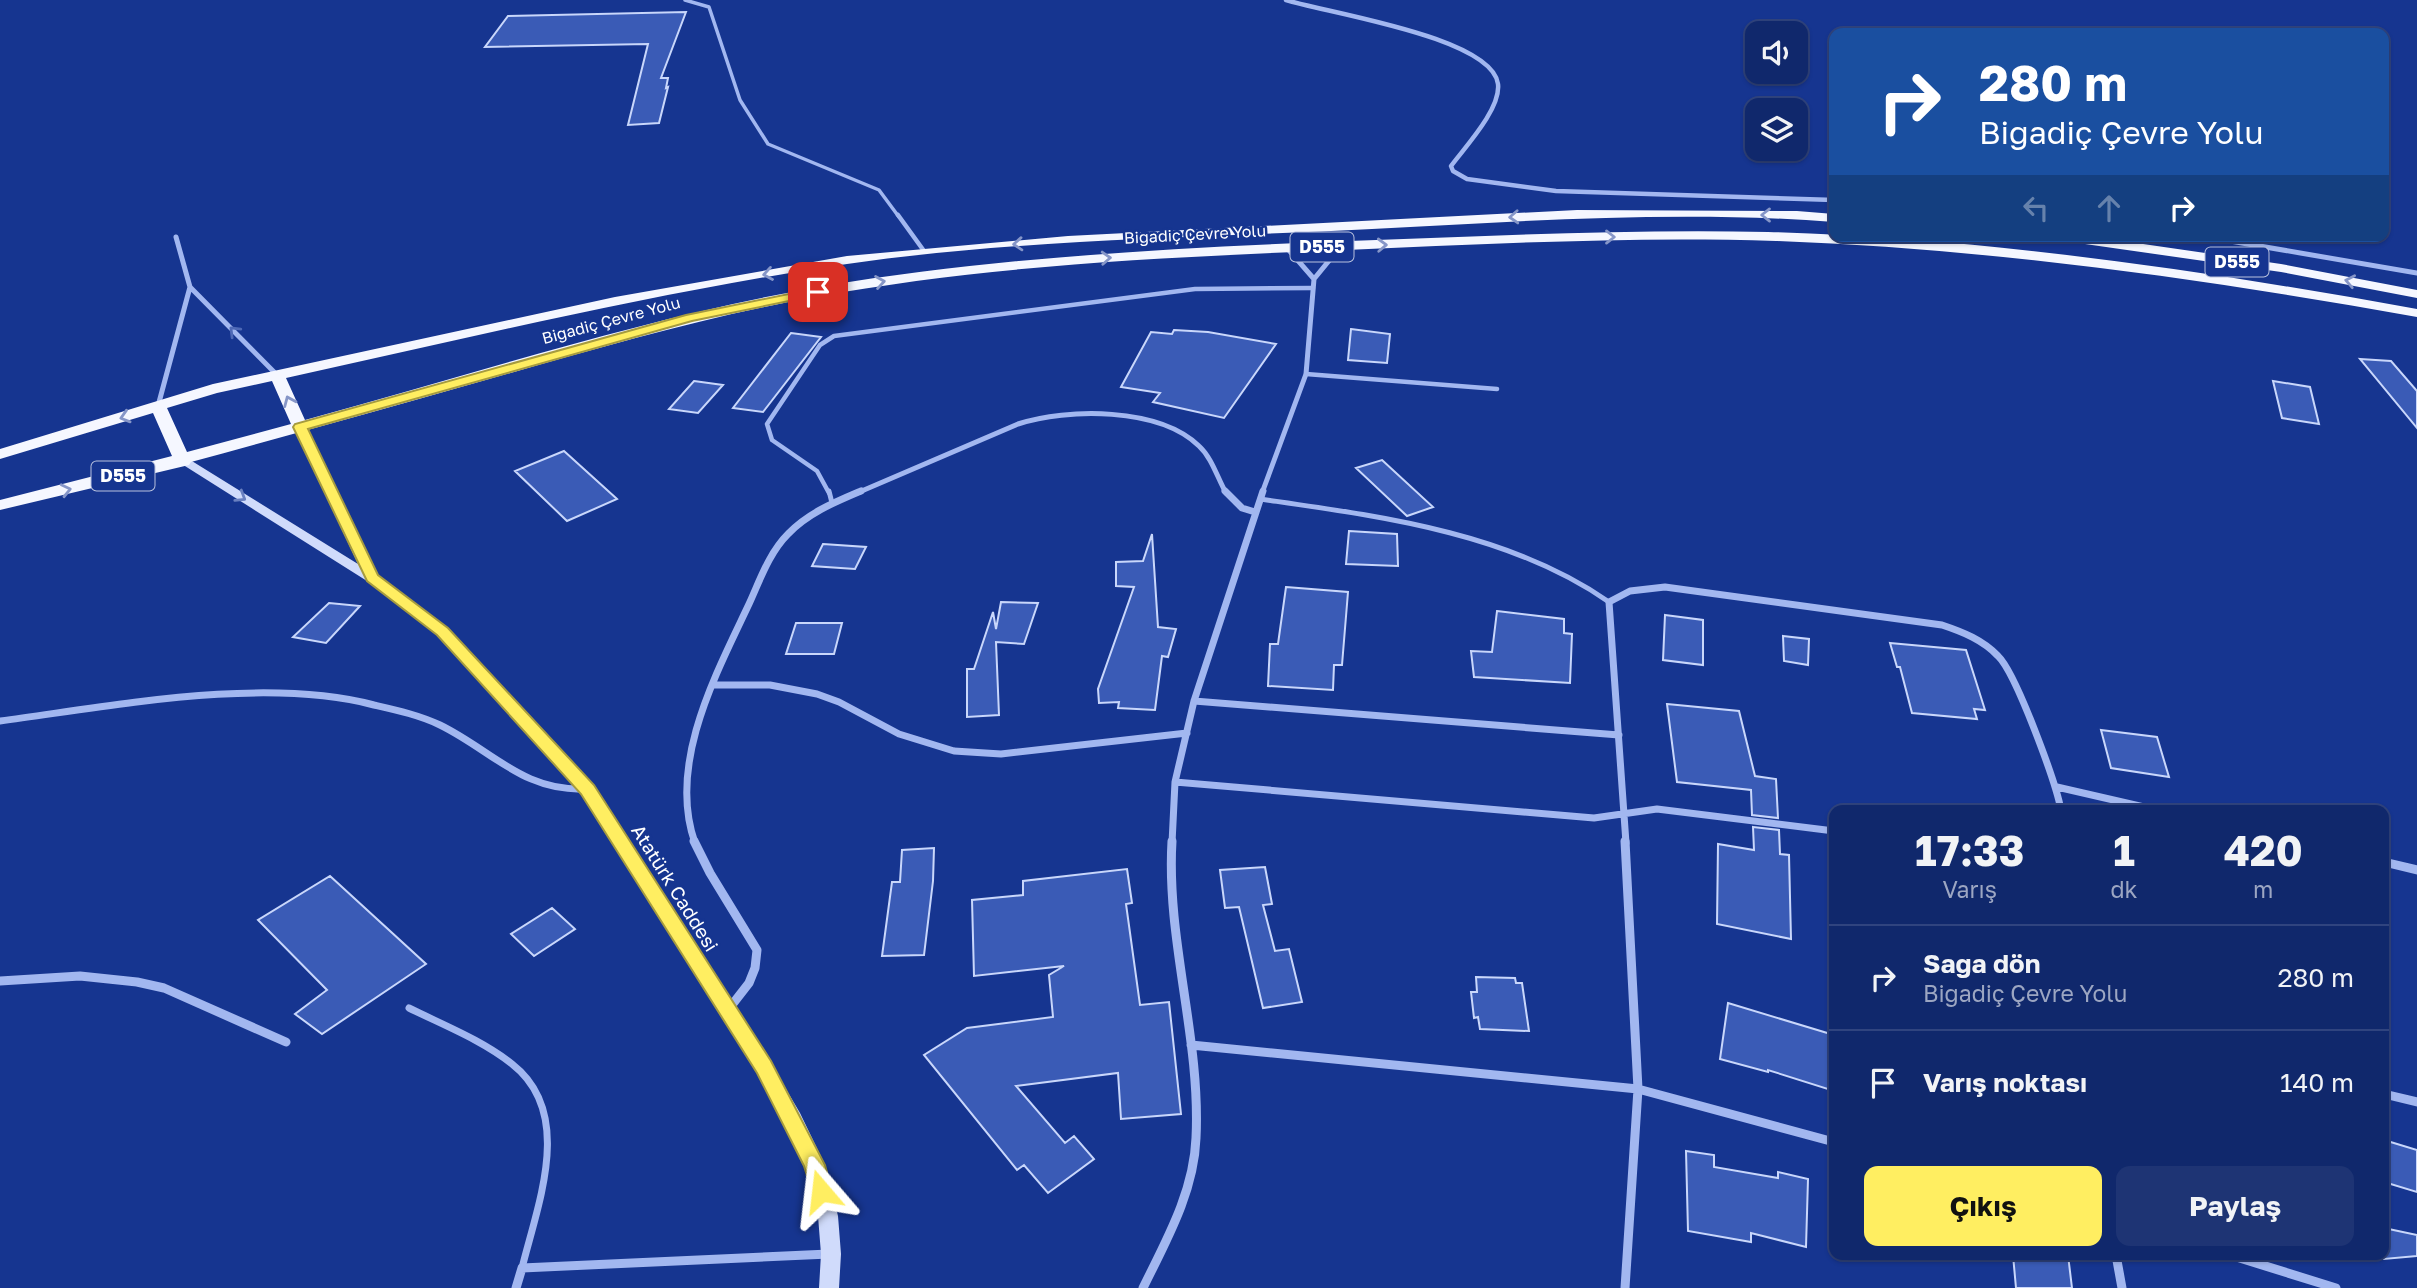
<!DOCTYPE html>
<html lang="tr">
<head>
<meta charset="utf-8">
<style>
  :root { --surface:#10286c; --page:#1e3474; --text:#f1f3f6; --muted:#9ca6c2; --line:#30447f; --accent:#ffee61 }
  body { margin:0; font-family:"Golos Text",sans-serif; background:var(--page); color:var(--text); height:100vh; display:flex; flex-direction:column; font-size:26px; white-space:nowrap }
  * { box-sizing:border-box; margin:0 }
  p { font-size:23px; color:var(--muted) }
  .icon { flex:none; width:38px; height:38px; fill:none; stroke:currentColor; stroke-width:2; stroke-linecap:round; stroke-linejoin:round }
  .map { position:relative; flex:1; overflow:hidden }
  .side { position:absolute; left:1829px; top:805px; width:560px; height:455px; display:flex; flex-direction:column; background:var(--surface); border-radius:14px; box-shadow:0 2px 5px #0004,0 0 0 2px var(--line) }
  .side>* { flex:none }
  .hud { position:absolute; left:1829px; top:28px; width:560px; height:214px; border-radius:14px; box-shadow:0 2px 5px #0004,0 0 0 2px var(--line); background:#1a4fa0; color:#fff; overflow:hidden }
  .buttons { position:absolute; left:1745px; top:21px; display:grid; gap:14px }
  .buttons a { display:grid; place-items:center; width:63px; height:63px; border-radius:14px; background:var(--surface); box-shadow:0 2px 5px #0004,0 0 0 2px var(--line); font-size:35px }
  .pin { position:absolute; display:grid; place-items:center; width:60px; height:60px; color:#fff; margin:-30px; border-radius:14px; box-shadow:0 4px 10px #0006 }
  .me { position:absolute; width:77px; margin:-38px; rotate:343deg; stroke-linejoin:round; filter:drop-shadow(0 0 5px #0008) }
  .turn { display:flex; align-items:center; gap:24px; height:147px; padding:0 35px; font-size:32px }
  .turn .icon { width:91px; height:91px; stroke-width:2.5 }
  .turn b { display:block; font-size:49px; line-height:60px }
  .lanes { display:flex; align-items:center; height:66px; padding:0 35px; background:#0003; justify-content:center; gap:35px; direction:ltr }
  .lanes .off { opacity:.35 }
  .eta { display:flex; justify-content:space-evenly; align-items:center; height:119px; text-align:center }
  .eta b { font-size:42px; font-weight:700; line-height:49px }
  .primary-button { display:flex; gap:14px; margin-top:auto; padding:14px 35px }
  .primary-button a { flex:1; height:80px; border-radius:14px; background:var(--accent); color:#111; font-size:28px; font-weight:700; line-height:80px; text-align:center }
  .primary-button a+a { background:var(--page); color:var(--text) }
  ul { padding:0; list-style:none }
  li { display:flex; align-items:center; gap:21px; height:105px; padding:0 35px; border-top:2px solid var(--line) }
  li div { flex:1 }
  li b { display:block; font-size:26px }
  li em { font-style:normal }
  .map>svg:first-child { display:block }
  .building { fill:#3a5bb6; stroke:#c9d7fb; stroke-width:2 }
  .lines { fill:none; stroke-linecap:round; stroke-linejoin:round }
  .service-far3 { stroke:#a2b7f0; stroke-width:3.5 }
  .service-far2 { stroke:#a2b7f0; stroke-width:4.5 }
  .service-far1 { stroke:#a2b7f0; stroke-width:5 }
  .service { stroke:#a2b7f0; stroke-width:7 }
  .minor-far3 { stroke:#a2b7f0; stroke-width:4.5 }
  .minor-far2 { stroke:#a2b7f0; stroke-width:5 }
  .minor-far1 { stroke:#a2b7f0; stroke-width:7 }
  .minor { stroke:#a2b7f0; stroke-width:9 }
  .secondary { fill:#d0dbfb; fill-rule:evenodd }
  .trunk { fill:#f5f7ff; fill-rule:evenodd }
  .oneway { stroke:#8696c8 }
  .oneway2 { stroke:#4e69b6 }
  .oneway3 { stroke:#6a80c0 }
  .route { fill:#ffee61; stroke:#a69b3f; stroke-width:2 }
  .labels { text-anchor:middle; stroke-width:5; stroke-linejoin:round; paint-order:stroke }
  .far-street-label { font-size:16px; fill:#fff; stroke:#163590 }
  .shield { fill:#163590; stroke:#b9c2de; stroke-width:2 }
  .shield-label { font-size:18px; font-weight:bold; fill:#fff }
  .street-label { font-size:19px; fill:#fff; stroke:#163590 }
</style>
</head>
<body>
<div class="map">
<svg width="2417" height="1288" viewBox="0 0 2417 1288">
  <rect width="100%" height="100%" fill="#163590"/>
  <path class="building" d="M686,12L661,78H668L666,88L668,87L659,123L628,125L648,44L485,47L508,16Z
    M1351,329L1390,334L1387,363L1348,360Z
    M1174,330L1208,332L1276,344L1224,418L1153,402L1160,393L1121,387L1151,332L1172,334Z
    M791,333L821,337L763,412L733,408Z
    M2360,359L2391,361L2417,391V428Z
    M694,381L723,385L698,413L669,409Z
    M2273,381L2310,387L2319,424L2282,418Z
    M564,451L617,499L567,521L515,471Z
    M1382,460L1433,507L1407,516L1356,468Z
    M1349,531L1397,534L1398,566L1346,564Z
    M1152,534L1158,627L1176,629L1168,657L1162,656L1155,710L1118,708L1119,702L1099,703L1098,689L1134,587L1116,586V562L1143,561Z
    M823,544L866,547L855,569L812,566Z
    M1286,587L1348,592L1342,665H1334L1333,690L1268,686L1270,644H1278Z
    M1001,602L1038,603L1024,644L996,642L999,715L967,717V669H974L993,612L996,629Z
    M329,603L360,606L326,643L293,637Z
    M1497,611L1564,619V633L1572,634L1570,683L1474,677L1471,651L1492,652Z
    M1665,615L1703,620V665L1663,660Z
    M796,623H842L834,654H786Z
    M1783,636L1809,639L1808,665L1784,661Z
    M1890,643L1966,650L1985,710L1974,709L1977,719L1912,713L1900,667H1897Z
    M1667,704L1739,711L1755,776L1776,779L1778,818L1752,815L1751,790L1677,782Z
    M2101,730L2157,737L2169,777L2111,768Z
    M1753,827L1779,830L1780,854L1789,855L1791,939L1717,924L1718,844L1754,850Z
    M934,848L933,881L924,955L882,956L892,882H900L902,850Z
    M1265,867L1272,904L1263,905L1275,951L1289,949L1302,1002L1263,1008L1239,907L1225,908L1220,870Z
    M1127,869L1132,903L1126,904L1140,1005L1169,1002L1181,1114L1121,1119L1118,1073L1016,1086L1065,1143L1074,1136L1094,1159L1048,1193L1024,1165L1017,1170L924,1055L967,1028L1053,1017L1049,975L1064,966L974,976L972,900L1023,895V881Z
    M330,876L426,964L322,1034L295,1014L327,990L258,920Z
    M552,908L575,929L534,956L511,934Z
    M1476,977L1515,978L1516,983H1522L1529,1031L1480,1029L1478,1017L1474,1018L1471,992H1477Z
    M1728,1003L1834,1035V1091L1768,1070V1072L1720,1059Z
    M2384,1140L2417,1150V1192L2384,1182Z
    M1686,1151L1714,1155V1167L1778,1178V1172L1808,1179L1806,1247L1751,1233V1242L1688,1231Z
    M2384,1228L2417,1235V1256L2384,1259Z
    M2013,1255H2068L2072,1288H2016Z"/>
  <g class="lines">
    <path class="service-far3" d="M685,0L709,7L740,100L768,144L879,190L899,217"/>
    <path class="service-far2" d="M898,215L924,251
      M1306,374L1497,389
      M829,493L817,471L772,440L767,424L820,345L834,336L1195,289L1313,288"/>
    <path class="service-far1" d="M829,491L832,503
      M1260,499C1378,516 1509,532 1609,602"/>
    <path class="service" d="M409,1008C443,1025 482,1040 512,1064C575,1113 538,1203 522,1268"/>
    <path class="minor-far3" d="M1286,0C1327,13 1492,37 1498,84C1501,109 1465,147 1451,166L1453,171L1467,179L1556,191L1834,200"/>
    <path class="minor-far2" d="M2201,236L2417,273
      M176,237L190,287L277,375
      M1314,279L1341,246
      M158,406L190,287
      M857,493L1018,424C1067,408 1159,407 1199,446C1212,458 1217,477 1226,493
      M1262,493L1306,374L1314,279L1287,248"/>
    <path class="minor-far1" d="M1225,491L1242,508L1255,512
      M714,685H770L817,694L839,702L899,734L954,751L1001,754L1187,733
      M1194,701L1619,735
      M0,721C113,706 263,676 374,705C396,710 419,715 440,725C493,751 523,792 587,789
      M1175,782L1594,818L1657,809L1834,831
      M2057,787L2157,810
      M695,843C667,764 716,674 749,604C760,580 769,553 788,534C808,513 835,502 861,491
      M1172,843L1175,782L1194,701L1263,491
      M1626,843L1609,602L1630,591L1665,587L1942,625C1963,632 1983,640 1998,656C2016,673 2056,783 2061,810"/>
    <path class="minor" d="M694,841L710,873L757,950L755,968L749,983L728,1010
      M2384,862L2417,870
      M0,981L80,976L137,982L164,988L286,1042
      M1191,1045L1638,1089L1834,1142
      M2384,1094L2417,1102
      M2116,1255L2122,1288
      M2230,1255L2336,1288
      M516,1288L522,1268L829,1254
      M1143,1288C1166,1241 1194,1192 1196,1138C1201,1039 1166,940 1172,841
      M1625,1288L1638,1089L1625,841"/>
    <path class="secondary" d="M300,423L306,427L377,575L447,629L593,785L770,1062L800,1113L825,1165L838,1216L841,1254L839,1288H819L821,1254L818,1216L806,1165L786,1125L758,1072L583,793L437,635L367,581L177,461L179,458H187L358,564L294,427Z"/>
    <path class="trunk" d="M1577,210L1797,211L1834,214V222C1681,210 1524,221 1372,229C1197,238 1020,239 847,264C658,292 472,337 286,378L305,420C477,373 649,316 825,286C998,257 1174,248 1349,241C1489,236 1628,229 1768,232C1984,238 2202,270 2417,309V317C2205,279 1992,249 1776,241C1633,236 1489,244 1346,250C1168,257 990,265 815,297C700,318 588,351 475,383C380,410 286,436 191,462L189,465L0,510V500L172,456L153,413L0,459V449L213,384L615,297L847,256L1068,236ZM272,381L291,424L187,452L167,408L217,393Z
      M2050,236H2088L2281,264L2417,290V298L2281,272L2057,240Z"/>
  </g>
  <defs><path id="oneway-chevron" d="M-2-3.5L2.5 0L-2 3.5" fill="none" stroke-width="1.6" stroke-linecap="round" stroke-linejoin="round" transform="scale(1.75)"/></defs>
  <g class="oneway">
    <use href="#oneway-chevron" transform="translate(1766 215) rotate(-180)"/>
    <use href="#oneway-chevron" transform="translate(1514 217) rotate(177)"/>
    <use href="#oneway-chevron" transform="translate(1610 237)"/>
    <use href="#oneway-chevron" transform="translate(1018 244) rotate(176)"/>
    <use href="#oneway-chevron" transform="translate(1382 245) rotate(-2)"/>
    <use href="#oneway-chevron" transform="translate(1106 258) rotate(-3)"/>
    <use href="#oneway-chevron" transform="translate(768 274) rotate(170)"/>
    <use href="#oneway-chevron" transform="translate(2350 281) rotate(-169)"/>
    <use href="#oneway-chevron" transform="translate(880 282) rotate(-9)"/>
    <use href="#oneway-chevron" transform="translate(289 401) rotate(-113)"/>
    <use href="#oneway-chevron" transform="translate(125 417) rotate(163)"/>
    <use href="#oneway-chevron" transform="translate(66 490) rotate(-13)"/>
  </g>
  <use class="oneway2" href="#oneway-chevron" transform="translate(234 331) rotate(-135)"/>
  <use class="oneway3" href="#oneway-chevron" transform="translate(241 497) rotate(32)"/>
  <path class="route" d="M818,288L824,292L823,294L692,321L308,429L378,575L448,628L594,785L771,1061L825,1165L832,1191L829,1198L821,1200L814,1198L804,1166L757,1073L581,794L437,635L367,581L293,427L295,424L686,315Z"/>
  <g class="labels">
    <g class="far-street-label">
      <text transform="translate(1195 234) rotate(-3)" y="6">Bigadiç Çevre Yolu</text>
      <text transform="translate(611 320) rotate(-15)" y="6">Bigadiç Çevre Yolu</text>
    </g>
    <g class="shield">
      <rect x="1290.5" y="232.5" width="63" height="29" rx="5"/>
      <rect x="2205.5" y="247.5" width="63" height="29" rx="5"/>
      <rect x="91.5" y="461.5" width="63" height="29" rx="5"/>
    </g>
    <g class="shield-label">
      <text x="1322" y="253">D555</text>
      <text x="2237" y="268">D555</text>
      <text x="123" y="482">D555</text>
    </g>
    <g class="street-label">
      <text transform="translate(675 888) rotate(58)" y="7">Atatürk Caddesi</text>
    </g>
  </g>
</svg>
<div class="buttons">
<a><svg class="icon" aria-label="sound" viewBox="0 0 24 24"><path d="M4 9h4l5-4v14l-5-4H4zM17 9q2 3 0 6"/></svg></a>
<a><svg class="icon" aria-label="layers" viewBox="0 0 24 24"><path d="M12 4l9 5-9 5-9-5zM3 14l9 5 9-5"/></svg></a>
</div>
<div class="pin" style="left:818px;top:292px;background:#d93025"><svg class="icon" aria-label="arrive" viewBox="0 0 24 24"><path d="M6 21V4h12l-3 4 3 4H6"/></svg></div>
<svg class="me" style="left:821px;top:1191px" viewBox="-20 -20 40 40"><path d="M0-17L14 15 0 8-14 15z" fill="#ffee61" stroke="#fff" stroke-width="4"/></svg>
<div class="hud">
<div class="turn"><svg class="icon" aria-label="right" viewBox="0 0 24 24"><path d="M7 20v-9h11M14 6l5 5-5 5"/></svg><div><b>280 m</b>Bigadiç Çevre Yolu</div></div>
<div class="lanes"><svg class="icon off" aria-label="left" viewBox="0 0 24 24"><path d="M17 20v-9H6M10 6l-5 5 5 5"/></svg><svg class="icon off" aria-label="ahead" viewBox="0 0 24 24"><path d="M12 20V5M6 11l6-6 6 6"/></svg><svg class="icon" aria-label="right" viewBox="0 0 24 24"><path d="M7 20v-9h11M14 6l5 5-5 5"/></svg></div>
</div>
<section class="side">
<div class="eta">
<div><b>17:33</b><p>Varış</p></div>
<div><b>1</b><p>dk</p></div>
<div><b>420</b><p>m</p></div>
</div>
<ul>
<li><svg class="icon" aria-label="right" viewBox="0 0 24 24"><path d="M7 20v-9h11M14 6l5 5-5 5"/></svg><div><b>Sağa dön</b><p>Bigadiç Çevre Yolu</p></div><em>280 m</em></li>
<li><svg class="icon" aria-label="arrive" viewBox="0 0 24 24"><path d="M6 21V4h12l-3 4 3 4H6"/></svg><div><b>Varış noktası</b></div><em>140 m</em></li>
</ul>
<div class="primary-button"><a>Çıkış</a><a>Paylaş</a></div>
</section>
</div>
</body>
</html>
